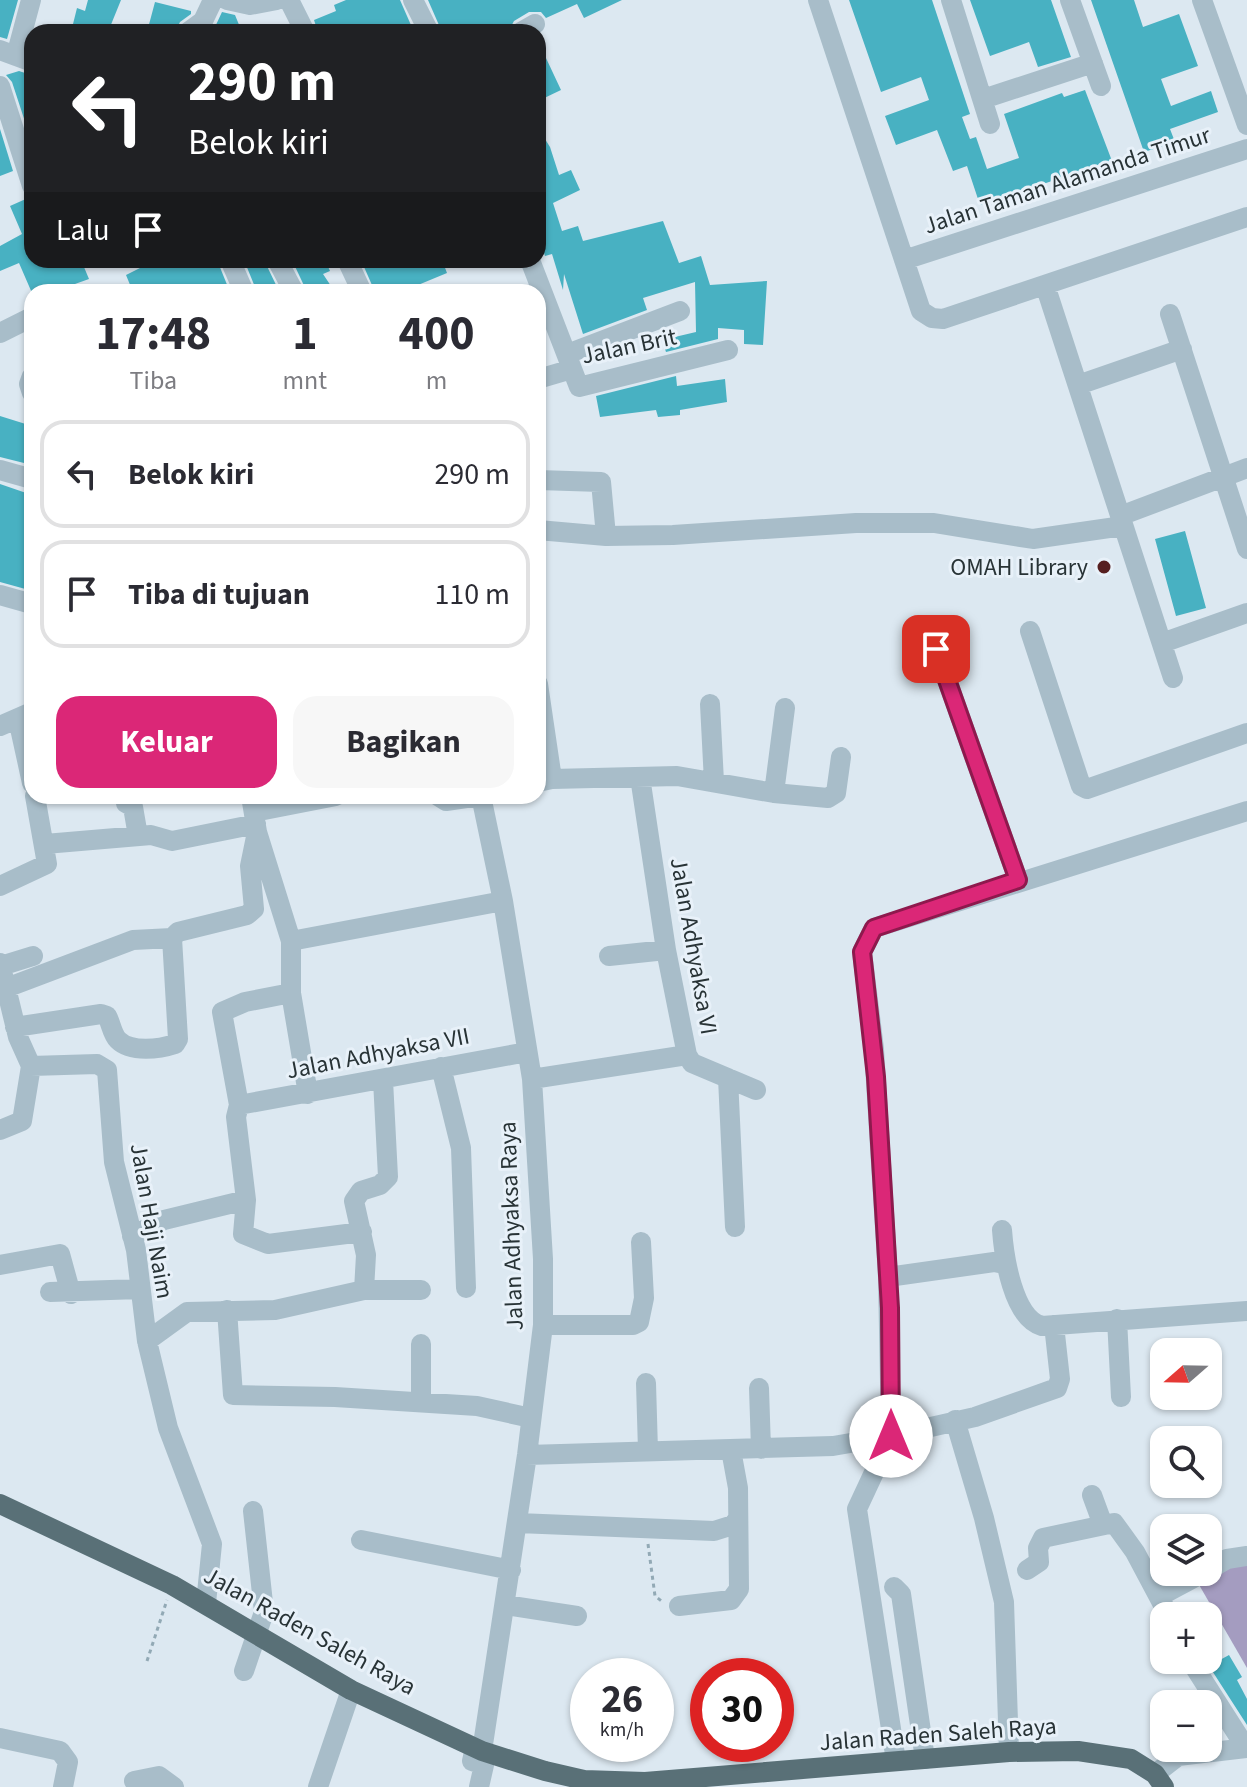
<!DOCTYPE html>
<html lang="id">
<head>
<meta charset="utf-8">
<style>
  :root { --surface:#fff; --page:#f7f7f7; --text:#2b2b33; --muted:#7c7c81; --line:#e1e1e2; --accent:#db2777 }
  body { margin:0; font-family:"Source Sans 3",sans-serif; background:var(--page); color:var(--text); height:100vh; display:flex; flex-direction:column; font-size:30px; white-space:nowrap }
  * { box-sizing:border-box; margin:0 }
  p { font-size:26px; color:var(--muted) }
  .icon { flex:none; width:44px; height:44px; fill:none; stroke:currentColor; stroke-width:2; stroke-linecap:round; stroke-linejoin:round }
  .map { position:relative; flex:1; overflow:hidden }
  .side { position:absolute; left:24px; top:284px; width:522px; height:520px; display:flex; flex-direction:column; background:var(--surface); border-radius:24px; box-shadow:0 2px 6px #0004 }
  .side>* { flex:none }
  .banner { position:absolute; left:24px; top:24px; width:522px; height:244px; border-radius:24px; box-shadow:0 2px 6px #0004; background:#202124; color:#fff; overflow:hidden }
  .needle { width:52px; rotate:250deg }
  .fabs { position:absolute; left:1150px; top:1338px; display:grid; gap:16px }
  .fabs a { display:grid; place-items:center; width:72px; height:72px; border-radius:16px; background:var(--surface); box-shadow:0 2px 6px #0004; font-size:40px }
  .speed { position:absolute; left:570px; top:1658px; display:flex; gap:16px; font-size:40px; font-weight:700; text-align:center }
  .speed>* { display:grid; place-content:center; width:104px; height:104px; border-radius:50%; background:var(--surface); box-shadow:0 2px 6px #0004; line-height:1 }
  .speed small { font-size:20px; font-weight:400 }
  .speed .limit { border:12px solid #d22; background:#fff; color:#111 }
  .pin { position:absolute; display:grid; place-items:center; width:68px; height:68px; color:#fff; margin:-34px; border-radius:16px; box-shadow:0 4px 12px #0006 }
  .me { position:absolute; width:88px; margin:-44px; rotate:0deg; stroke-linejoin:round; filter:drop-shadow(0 0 6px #0008) }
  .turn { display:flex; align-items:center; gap:28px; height:168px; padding:0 32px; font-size:36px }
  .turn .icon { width:104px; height:104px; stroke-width:2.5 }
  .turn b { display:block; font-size:56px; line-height:68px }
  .then { display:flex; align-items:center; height:76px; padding:0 32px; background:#0003; gap:16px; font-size:30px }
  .eta { display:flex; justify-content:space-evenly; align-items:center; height:136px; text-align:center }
  .eta b { font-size:48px; font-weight:700; line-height:56px }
  .button { display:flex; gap:16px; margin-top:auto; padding:16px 32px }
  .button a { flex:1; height:92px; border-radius:24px; background:var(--accent); color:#fff; font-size:32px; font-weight:700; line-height:92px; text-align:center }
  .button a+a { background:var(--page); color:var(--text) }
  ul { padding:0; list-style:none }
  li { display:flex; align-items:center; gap:24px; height:108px; margin:0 16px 12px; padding:0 16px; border:4px solid var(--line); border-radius:24px }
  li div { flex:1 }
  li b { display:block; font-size:30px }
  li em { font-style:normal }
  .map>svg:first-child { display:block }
  .green { fill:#a49cc0 }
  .building { fill:#48b1c2 }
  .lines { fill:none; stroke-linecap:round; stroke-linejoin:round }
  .path { stroke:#92a9b5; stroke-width:3; stroke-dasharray:4 4; stroke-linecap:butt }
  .minor { stroke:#a8bdc9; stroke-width:20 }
  .major { stroke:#597077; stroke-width:20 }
  .route-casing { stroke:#8e194d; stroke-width:20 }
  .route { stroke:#db2777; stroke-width:14 }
  .poi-dot { fill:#561f20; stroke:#e8f1f9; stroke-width:3 }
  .labels { text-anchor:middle; stroke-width:6; stroke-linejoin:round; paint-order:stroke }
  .street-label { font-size:24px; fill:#283336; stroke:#e8f1f9 }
  .poi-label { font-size:24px; fill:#283336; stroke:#e8f1f9; text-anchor:end }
</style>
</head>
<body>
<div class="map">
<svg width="1247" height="1787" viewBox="0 0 1247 1787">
  <rect width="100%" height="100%" fill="#dce8f1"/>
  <path class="green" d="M1247,1560V1668L1198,1583Z"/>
  <path class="building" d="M0,0H18L7,39L0,37Z
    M88,0H121L108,32H71L77,8L85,11Z
    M346,0H400L414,32H370L367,26L354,32H318L314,20L336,11L334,5Z
    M428,0H622L584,18L577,4L546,18L541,12H529L514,21L508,32H442Z
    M849,0H932L970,114L962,117L970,139L976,137L987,169L1019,158L1004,114L1062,93L1064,97L1085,90L1112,161L980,205L967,166L953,171L937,130L896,145L885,116L929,100L921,77L881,92Z
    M970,0H1051L1071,57L1038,67L1029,42L990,56Z
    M1091,0H1134L1143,27L1179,14L1198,66L1161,79L1171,106L1211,91L1218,112L1170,129L1175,142L1144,152Z
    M155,2L191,11V14L180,22L175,32H147Z
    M222,12L235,15L242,32H217L215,27Z
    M538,41L561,90L538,101Z
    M19,71L25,73L32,90V143L12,82L6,75Z
    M538,128L550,147L559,175L571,170L580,190L553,203L562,231L578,226L583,241L663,221L679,263L701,256L710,285L767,281L763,345L744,344V330L718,328V339L666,352L662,340L696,332L695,282L643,298L647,310L583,334L564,274L563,290L552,254L545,256L540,240Z
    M0,129L13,171L0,176Z
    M28,198L32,199V260H81L89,279L75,284L78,292L32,293L19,263L0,271V246L22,234L10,206Z
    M156,260H217L230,292H133L126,275Z
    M244,260H264L278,289L257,292Z
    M292,260H325L330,271L323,274L335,292H307Z
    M361,260H442L447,273L418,285L421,292H375Z
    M676,376L677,386L725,379L727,402L680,410V415L658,417L656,410L600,417L596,396Z
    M0,416L32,426L28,464L0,457Z
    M0,484L32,495L29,590L0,582Z
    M1185,531L1206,608L1176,616L1155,539Z
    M1229,1655L1242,1677L1237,1680L1247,1699V1725L1209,1666Z"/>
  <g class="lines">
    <path class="path" d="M648,1544L655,1596L664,1603
      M147,1661L167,1600"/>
    <path class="minor" d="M227,0L250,5L277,0
      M289,0L305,32
      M413,0L429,32
      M818,0L921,311L932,318L943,319L1247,217
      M951,0L990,124
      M1070,0L1101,86
      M1202,0L1247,125
      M188,32L203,21L213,0
      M521,32L535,24
      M0,50L32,62
      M16,56L31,0
      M0,86L32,186
      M983,99L1093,63
      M230,260L244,292
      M277,260L294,292
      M347,260L362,292
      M530,260L579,387L728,350
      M904,260L1247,149
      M1045,285L1173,678
      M1170,314L1247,549
      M0,333L32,317
      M567,354L680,311
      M32,376L29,384L32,393
      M538,379L572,369
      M1078,385L1182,349
      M0,470L32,479
      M538,480L601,482L606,536
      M1120,516L1247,468
      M538,530L606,536L673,535L856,523H934L1033,539L1123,526
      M0,595L32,604
      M1030,631L1081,786L1087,789L1247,733
      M1162,643L1247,613
      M936,649L1018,880
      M538,684L552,779
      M710,704L714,782
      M18,719L32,783
      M0,726L32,712
      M538,782L552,779L677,776L774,793L828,798L836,793L841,757
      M774,793L785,708
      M125,796L126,803L133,807L138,836
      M251,796L257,832L291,941V993L308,1094
      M438,796L446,801L480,796
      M481,796L503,901L532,1079L543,1259V1325L527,1455L482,1751
      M254,812L336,796
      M45,844L151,835L172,841L256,824
      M0,886L47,864L35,796
      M291,941L503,901
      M609,956L666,950
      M0,963L18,1037L31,1066L97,1064L107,1070L114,1162L136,1250L147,1341L168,1428L212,1544L206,1603
      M1,966L33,956
      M6,988L133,940L172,938
      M291,993L245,1002L222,1012L239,1105L236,1117L246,1200L243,1234L268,1244L362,1232
      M15,1027L101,1014L107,1016C111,1023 112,1034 118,1040C131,1053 160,1049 175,1044L178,1039L172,938L178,932L247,915L254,909L250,866L257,832
      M687,1055L692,1063L756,1090
      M441,1067L461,1148L466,1288
      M728,1078L735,1227
      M532,1079L687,1055L666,950L640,777
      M239,1105L527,1052
      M0,1130L22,1121L31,1066
      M1002,1230C1004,1257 1013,1318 1042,1326L1247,1311
      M132,1236L164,1220L246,1200
      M0,1265L60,1254L71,1294
      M888,1277L874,1049L862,952L874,928L1247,811
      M364,1290L366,1255L354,1201L361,1191L380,1185L388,1177L383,1080
      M50,1292L140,1289
      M227,1310L233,1395L335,1397L477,1406L531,1418
      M1117,1319L1121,1397
      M543,1325H633L639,1322L644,1298L641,1242
      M147,1341L187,1312L275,1310L364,1290H421
      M646,1383L648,1451
      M759,1388L761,1449
      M421,1403V1344
      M955,1420L984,1518L1004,1602L1009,1752
      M527,1455L833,1446L891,1436L888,1277L994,1262L1004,1264
      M1092,1495L1103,1525
      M518,1523L714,1531L733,1525L738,1519
      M361,1540L511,1570
      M1027,1570L1039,1562L1038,1548L1043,1538L1114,1523L1135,1552L1169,1616
      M1208,1570L1227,1559L1247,1556
      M894,1587L901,1594L925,1759
      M1160,1596L1205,1572
      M505,1605L577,1616
      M679,1606L731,1600L739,1589L738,1488L731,1450
      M1190,1660L1246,1748
      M244,1671L264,1612L253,1511
      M0,1738L60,1751L68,1762L63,1787
      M475,1748L472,1761L484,1765L479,1787
      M896,1761L857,1509L891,1436L975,1417L1057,1388L1060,1379L1054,1325
      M1155,1774L1178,1756L1247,1748
      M134,1781L159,1776L174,1787
      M318,1787L351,1690"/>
    <path class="major" d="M0,1504L172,1585L351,1690L482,1751L545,1771L584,1780L645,1782L1009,1752L1078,1751L1131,1759L1155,1774L1164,1787"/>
  </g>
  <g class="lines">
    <defs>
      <path id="route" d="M891,1436L890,1308L876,1077L862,952L874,928L1018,880L936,649"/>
    </defs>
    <use href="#route" class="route-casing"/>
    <use href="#route" class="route"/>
  </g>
  <circle class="poi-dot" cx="1104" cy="567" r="8"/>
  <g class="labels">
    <g class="street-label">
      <text transform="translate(1067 180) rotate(-18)" y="8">Jalan Taman Alamanda Timur</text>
      <text transform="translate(629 346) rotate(-12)" y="8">Jalan Brit</text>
      <text transform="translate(694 946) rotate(80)" y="8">Jalan Adhyaksa VI</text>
      <text transform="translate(378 1053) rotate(-11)" y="8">Jalan Adhyaksa VII</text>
      <text transform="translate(152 1221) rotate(80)" y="8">Jalan Haji Naim</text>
      <text transform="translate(511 1226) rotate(-92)" y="8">Jalan Adhyaksa Raya</text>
      <text transform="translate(310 1631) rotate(29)" y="8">Jalan Raden Saleh Raya</text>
      <text transform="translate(938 1734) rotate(-4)" y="8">Jalan Raden Saleh Raya</text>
    </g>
    <g class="poi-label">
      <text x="1088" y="575">OMAH Library</text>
    </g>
  </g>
</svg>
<div class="fabs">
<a><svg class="needle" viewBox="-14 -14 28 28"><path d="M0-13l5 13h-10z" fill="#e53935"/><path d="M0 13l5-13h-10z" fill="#7c7c81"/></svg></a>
<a><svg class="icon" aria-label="search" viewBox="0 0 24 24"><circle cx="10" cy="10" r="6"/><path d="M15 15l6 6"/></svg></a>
<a><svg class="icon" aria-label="layers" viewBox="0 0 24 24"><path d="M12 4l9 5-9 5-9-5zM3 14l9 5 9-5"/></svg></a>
<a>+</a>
<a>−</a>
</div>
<div class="speed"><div>26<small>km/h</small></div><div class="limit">30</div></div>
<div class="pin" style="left:936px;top:649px;background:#d93025"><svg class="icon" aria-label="arrive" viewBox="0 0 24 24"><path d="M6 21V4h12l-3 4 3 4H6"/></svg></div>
<svg class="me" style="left:891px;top:1436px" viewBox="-20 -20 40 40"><circle r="19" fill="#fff"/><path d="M0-13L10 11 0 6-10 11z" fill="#db2777"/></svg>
<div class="banner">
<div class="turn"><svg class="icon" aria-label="left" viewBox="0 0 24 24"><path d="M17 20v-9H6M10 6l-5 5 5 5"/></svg><div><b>290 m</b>Belok kiri</div></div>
<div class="then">Lalu<svg class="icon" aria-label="arrive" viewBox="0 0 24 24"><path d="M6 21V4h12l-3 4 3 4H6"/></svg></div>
</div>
<section class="side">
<div class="eta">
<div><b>17:48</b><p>Tiba</p></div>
<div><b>1</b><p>mnt</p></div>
<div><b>400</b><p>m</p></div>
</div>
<ul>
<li><svg class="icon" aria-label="left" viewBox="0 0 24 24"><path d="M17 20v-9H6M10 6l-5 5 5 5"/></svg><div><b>Belok kiri</b></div><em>290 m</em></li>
<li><svg class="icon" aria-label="arrive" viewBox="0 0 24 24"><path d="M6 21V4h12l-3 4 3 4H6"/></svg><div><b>Tiba di tujuan</b></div><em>110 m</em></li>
</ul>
<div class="button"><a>Keluar</a><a>Bagikan</a></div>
</section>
</div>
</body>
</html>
